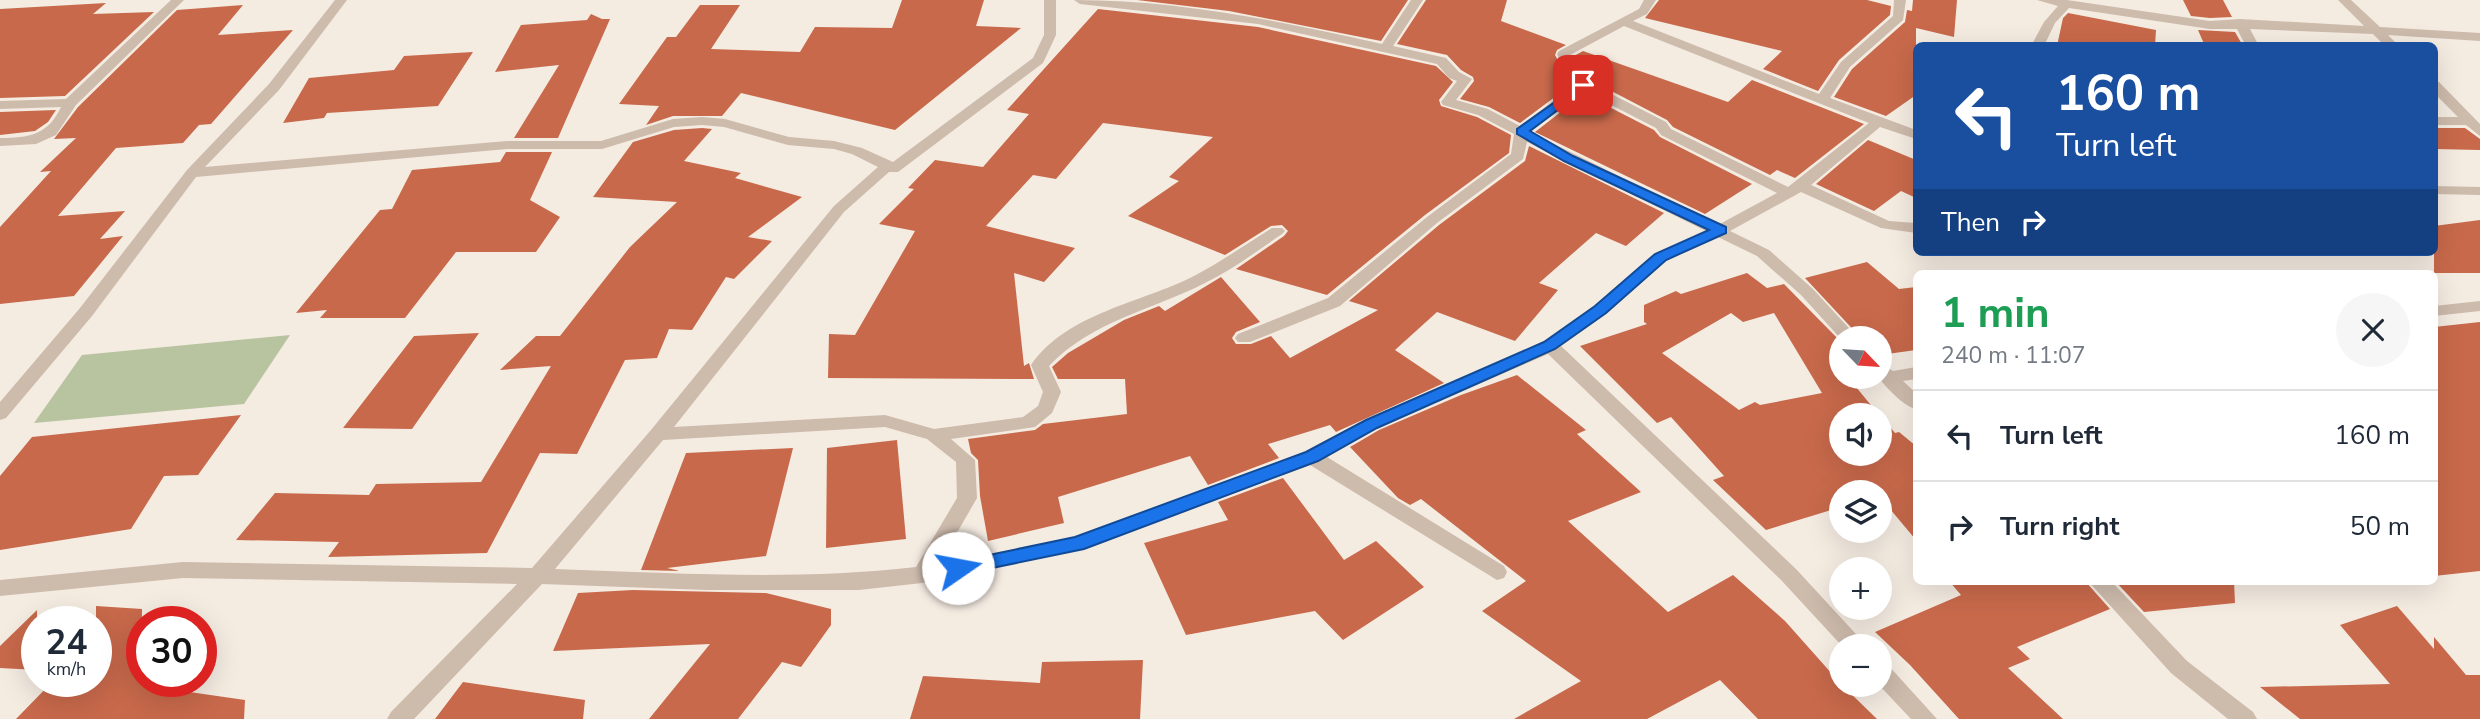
<!DOCTYPE html>
<html lang="en">
<head>
<meta charset="utf-8">
<style>
  :root { --surface:#fff; --page:#f6f6f7; --text:#1f2937; --muted:#747a83; --line:#e0e1e3 }
  body { margin:0; font-family:"Nunito Sans",sans-serif; background:var(--page); color:var(--text); height:100vh; display:flex; flex-direction:column; font-size:26px; white-space:nowrap }
  * { box-sizing:border-box; margin:0 }
  p { font-size:23px; color:var(--muted) }
  .icon { flex:none; width:38px; height:38px; fill:none; stroke:currentColor; stroke-width:2; stroke-linecap:round; stroke-linejoin:round }
  .map { position:relative; flex:1; overflow:hidden }
  .panel { position:absolute; left:1913px; top:270px; width:525px; height:315px; display:flex; flex-direction:column; background:var(--surface); border-radius:10px; box-shadow:0 7px 28px #0002 }
  .panel>* { flex:none }
  .guide { position:absolute; left:1913px; top:42px; width:525px; height:214px; border-radius:10px; box-shadow:0 7px 28px #0002; background:#1a4fa0; color:#fff; overflow:hidden }
  .needle { width:46px; rotate:115deg }
  .buttons { position:absolute; left:1829px; top:326px; display:grid; gap:14px }
  .buttons a { display:grid; place-items:center; width:63px; height:63px; border-radius:50%; background:var(--surface); box-shadow:0 7px 28px #0002; font-size:35px }
  .speed { position:absolute; left:21px; top:606px; display:flex; gap:14px; font-size:35px; font-weight:700; text-align:center }
  .speed>* { display:grid; place-content:center; width:91px; height:91px; border-radius:50%; background:var(--surface); box-shadow:0 7px 28px #0002; line-height:1 }
  .speed small { font-size:18px; font-weight:400 }
  .speed .limit { border:10px solid #d22; background:#fff; color:#111 }
  .pin { position:absolute; display:grid; place-items:center; width:60px; height:60px; color:#fff; margin:-30px; border-radius:14px; box-shadow:0 4px 10px #0006 }
  .me { position:absolute; width:77px; margin:-38px; rotate:78deg; stroke-linejoin:round; filter:drop-shadow(0 0 5px #0008) }
  .turn { display:flex; align-items:center; gap:24px; height:147px; padding:0 28px; font-size:32px }
  .turn .icon { width:91px; height:91px; stroke-width:2.5 }
  .turn b { display:block; font-size:49px; line-height:60px }
  .then { display:flex; align-items:center; height:66px; padding:0 28px; background:#0003; gap:14px; font-size:26px }
  .round { display:grid; place-items:center; flex:none; width:74px; height:74px; border-radius:37px; background:var(--page) }
  .overview { display:flex; align-items:center; justify-content:space-between; height:119px; padding:0 28px }
  h1 { font-size:42px; font-weight:700; line-height:52px; color:#1e9e55 }
  ul { padding:0; list-style:none }
  li { display:flex; align-items:center; gap:21px; height:91px; padding:0 28px; border-top:2px solid var(--line) }
  li div { flex:1 }
  li b { display:block; font-size:26px }
  li em { font-style:normal }
  .map>svg:first-child { display:block }
  .green { fill:#b8c4a0 }
  .building { fill:#c8694b; fill-rule:evenodd }
  .lines { fill:none; stroke-linecap:round; stroke-linejoin:round }
  .minor { fill:#cdbbac; fill-rule:evenodd }
  .route { fill:#1a73e8; stroke:#114b97; stroke-width:2 }
</style>
</head>
<body>
<div class="map">
<svg width="2480" height="719" viewBox="0 0 2480 719">
  <rect width="100%" height="100%" fill="#f4ebe1"/>
  <path class="green" d="M290,335L244,404L34,423L82,355Z"/>
  <path class="building" d="M902,0H984L976,26L1021,28L895,130L741,93L722,116H673L646,125L659,106L619,104L667,37H676L700,5H740L711,49L800,52L815,27L892,28Z
    M1137,0H1408L1381,41L1229,11Z
    M1426,0H1507L1501,21L1566,45L1557,50L1555,55L1562,68L1579,76V79L1520,123L1489,107L1460,99L1474,81L1473,77L1461,70L1447,55L1397,44Z
    M1659,0H1867L1891,6L1890,15L1839,60L1818,91L1763,69L1782,51L1645,18Z
    M1913,0H1957L1954,37L1916,28V95L1886,116L1834,97L1852,69L1905,22L1907,10L1912,11Z
    M2183,0H2223L2232,17L2210,18L2191,16Z
    M106,3L93,14L154,12L65,96L0,98V9Z
    M243,5L218,35L293,30L211,124L199,125L183,143L116,148L58,216L125,211L100,239L123,236L74,296L0,304V227L51,171L40,172L76,138L54,139L78,107L177,10Z
    M1098,9L1258,27L1436,66L1453,82L1439,100L1441,106L1477,117L1511,135L1509,153L1425,215L1327,295L1236,269L1284,236L1288,231L1282,225L1271,226L1225,255L1128,216L1179,181L1169,177L1213,137L1103,123L1056,179L1033,175L986,226L1075,248L1044,282L1014,273L1024,366L1029,363L1034,379L828,378L829,334L855,335L915,231L879,224L914,189L908,188L935,160L983,167L1029,114L1007,110Z
    M2068,13L2156,30L2155,46H2057L2063,18Z
    M591,14L602,19H610L558,138H514L559,65L495,72L521,25L587,20Z
    M2198,30L2235,32L2243,46H2205Z
    M1583,51L1728,102L1752,80L1864,124L1795,178L1777,170L1770,175L1673,127L1667,120L1596,83L1594,67L1574,56Z
    M473,52L438,106L327,113L324,118L283,123L309,78L394,70L404,56Z
    M1584,94L1654,130L1660,137L1752,184L1705,214L1535,132Z
    M56,110L48,122L35,131L0,135V112Z
    M702,128L712,129L684,161L741,173L735,178L802,197L748,237L772,241L734,279L726,277L692,330L669,329L657,358L625,360L577,454L540,453L487,553L328,557L339,542L236,540L275,493L369,495L376,484L481,482L551,366L500,370L536,336H560L630,247L677,202L593,197L633,142L674,130Z
    M2434,128H2465L2480,139V150L2434,149Z
    M1868,140L1916,160V198L1901,191L1874,211L1816,184Z
    M1529,146L1664,213L1626,246L1596,233L1539,283L1558,290L1515,341L1437,312L1395,350L1444,383L1336,432L1330,425L1268,444L1279,458L1208,485L1190,456L1058,497L1064,523L988,541L980,496L978,460L971,453L968,439L1035,430L1043,424L1127,414L1125,379H1058L1052,367L1068,353L1124,320L1159,306L1165,311L1221,277L1260,322L1236,332L1232,338L1236,344H1251L1271,336L1290,358L1378,310L1349,301L1439,225L1525,161Z
    M506,152H552L530,200L560,217L536,252H456L405,318H320L327,310L296,313L380,210L392,209L412,170L500,162Z
    M2480,220V273H2434V226Z
    M1867,262L1899,289L1916,287V350L1880,355V338H1861L1805,278Z
    M1747,273L1767,288L1784,284L1841,342V360L1834,361L1841,369V376H1847L1879,415H1841V453H1880V415L1895,433L1899,432L1916,446V540L1885,503L1880,504V492H1841V507L1766,530L1713,480L1724,476L1671,417L1657,423L1580,346L1647,324L1644,322V305L1676,291L1681,294ZM1731,313L1743,322L1774,313L1822,393L1760,405L1755,402L1739,410L1662,353Z
    M2480,322V571L2434,576V327Z
    M479,333L412,429L343,428L414,336Z
    M1517,375L1586,430L1577,434L1641,492L1568,521L1668,612L1733,575L1785,621L1841,684L1877,719H1758L1720,680L1647,719H1514L1581,681L1482,611L1526,581L1421,499L1410,505L1398,498L1350,447L1379,430L1461,395Z
    M241,415L198,475L164,476L131,529L0,550V476L32,437Z
    M897,440L906,539L826,548L827,448Z
    M793,448L766,556L667,568L680,571L641,570L686,453Z
    M1283,478L1344,560L1376,541L1424,587L1343,640L1315,611L1186,635L1144,543L1228,520L1218,502Z
    M1949,581H2085L2110,609L2017,647L2030,659L2008,668L2063,719H1959L1910,665L1875,632L1961,595Z
    M2115,581H2234L2235,603L2144,612Z
    M633,590L766,593L831,609V625L801,667L782,662L738,719H649L710,644L553,651L578,593Z
    M96,606L142,609L141,685L245,700L244,719H16L53,681H96Z
    M2397,606L2434,649V637L2466,675H2480V719H2300L2260,687L2390,684L2340,625Z
    M37,610V670L0,668V646Z
    M1143,660L1140,719H910L923,676L1040,683L1042,662Z
    M463,682L585,700L583,719H435Z"/>
  <g class="lines">
    <path class="minor" d="M171,0H184L76,105L56,135L36,144L0,146V138C29,138 48,135 61,107L0,109V101L66,99Z
      M335,0H347L279,90L205,167L507,141H601L673,119L702,117L725,119L789,137L834,141L862,148L893,162L1033,58L1044,35V0H1056V35L1043,63L898,172H889L844,212L674,427L885,415L934,429L1023,417L1038,406L1043,392L1031,365C1067,313 1141,303 1194,276C1221,262 1246,244 1272,228H1282L1285,231L1282,234C1257,251 1232,270 1205,283C1152,310 1092,321 1049,366L1061,392L1052,413L1035,427L951,439L975,460L977,498L939,564L1074,537L1305,452L1364,420L1544,342L1594,306L1655,254L1706,231L1527,142L1523,159L1437,223L1340,306L1250,342H1238L1235,338L1238,334L1328,298L1427,217L1511,154L1514,134L1478,115L1443,105L1441,102L1457,81L1449,78L1437,64L1258,24L1080,4L1074,0C1178,0 1280,21 1382,44L1411,0H1423L1393,46L1446,58L1459,72L1472,79L1456,100L1488,109L1520,126L1581,80L1582,74L1564,67L1557,54L1559,51L1639,9L1644,0H1656L1647,14L1633,21L1819,94L1841,62L1893,16L1894,0H1906L1903,20L1850,67L1830,98L1916,130V139L1880,127L1811,185L1889,221L1916,223V233L1881,228L1801,192L1730,231L1769,250L1813,289L1858,338L1841,339L1801,295L1757,256L1718,237L1667,260L1606,314L1561,346L1796,569L1867,646H1842L1782,581L1548,354L1378,428L1327,457L1504,566L1507,572L1504,578L1497,580L1310,465L1084,549L922,583L859,590H707L542,584L414,719H387L391,712L517,584L183,578L0,596V580L183,562L532,568L651,430L834,206L878,167L852,154L834,149L788,145L724,127L702,125L674,127L602,149H507L196,177L92,316L6,418L0,420V402L80,308L187,170L269,84ZM1624,26L1869,123L1788,187L1671,129L1666,122L1592,84L1595,81L1593,69L1574,61L1570,55ZM1584,91L1656,128L1661,135L1777,193L1718,225L1530,132ZM885,427L927,439L956,462L957,498L916,567C797,581 675,573 555,569L663,440Z
      M2037,0H2067L2210,21L2240,19L2364,26L2338,0H2351L2380,27L2480,33V41L2388,35L2399,46H2385L2373,34L2250,29L2259,46H2246L2237,29H2210L2069,8L2055,23L2044,46H2031L2044,22L2058,6Z
      M2434,81L2439,82L2480,124V136L2466,125H2434V117H2458L2434,93Z
      M2434,186L2480,187V195L2434,194Z
      M2480,301V311L2434,316V306Z
      M1880,363L1893,371L1916,367V379L1903,381L1916,393V409C1903,406 1886,387 1877,376H1880Z
      M2088,581H2111L2187,661L2253,712L2257,719H2228L2171,673Z
      M1880,662L1888,665L1937,719H1911L1878,684Z"/>
  </g>
  <path class="route" d="M1583,82L1589,85L1587,88L1530,131L1573,156L1726,227V233L1666,260L1606,313L1555,349L1377,428L1318,461L1084,549L958,575L951,573L948,568L951,563L1075,537L1306,452L1366,420L1544,342L1595,306L1655,254L1709,230L1564,161L1517,134V129Z"/>
</svg>
<div class="buttons">
<a><svg class="needle" viewBox="-14 -14 28 28"><path d="M0-13l5 13h-10z" fill="#e53935"/><path d="M0 13l5-13h-10z" fill="#747a83"/></svg></a>
<a><svg class="icon" aria-label="sound" viewBox="0 0 24 24"><path d="M4 9h4l5-4v14l-5-4H4zM17 9q2 3 0 6"/></svg></a>
<a><svg class="icon" aria-label="layers" viewBox="0 0 24 24"><path d="M12 4l9 5-9 5-9-5zM3 14l9 5 9-5"/></svg></a>
<a>+</a>
<a>−</a>
</div>
<div class="speed"><div>24<small>km/h</small></div><div class="limit">30</div></div>
<div class="pin" style="left:1583px;top:85px;background:#d93025"><svg class="icon" aria-label="arrive" viewBox="0 0 24 24"><path d="M6 21V4h12l-3 4 3 4H6"/></svg></div>
<svg class="me" style="left:958px;top:568px" viewBox="-20 -20 40 40"><circle r="19" fill="#fff"/><path d="M0-13L10 11 0 6-10 11z" fill="#1a73e8"/></svg>
<div class="guide">
<div class="turn"><svg class="icon" aria-label="left" viewBox="0 0 24 24"><path d="M17 20v-9H6M10 6l-5 5 5 5"/></svg><div><b>160 m</b>Turn left</div></div>
<div class="then">Then<svg class="icon" aria-label="right" viewBox="0 0 24 24"><path d="M7 20v-9h11M14 6l5 5-5 5"/></svg></div>
</div>
<section class="panel">
<div class="overview"><div><h1>1 min</h1><p>240 m · 11:07</p></div><a class="round"><svg class="icon" aria-label="close" viewBox="0 0 24 24"><path d="M6 6l12 12M18 6L6 18"/></svg></a></div>
<ul>
<li><svg class="icon" aria-label="left" viewBox="0 0 24 24"><path d="M17 20v-9H6M10 6l-5 5 5 5"/></svg><div><b>Turn left</b></div><em>160 m</em></li>
<li><svg class="icon" aria-label="right" viewBox="0 0 24 24"><path d="M7 20v-9h11M14 6l5 5-5 5"/></svg><div><b>Turn right</b></div><em>50 m</em></li>
</ul>
</section>
</div>
</body>
</html>
